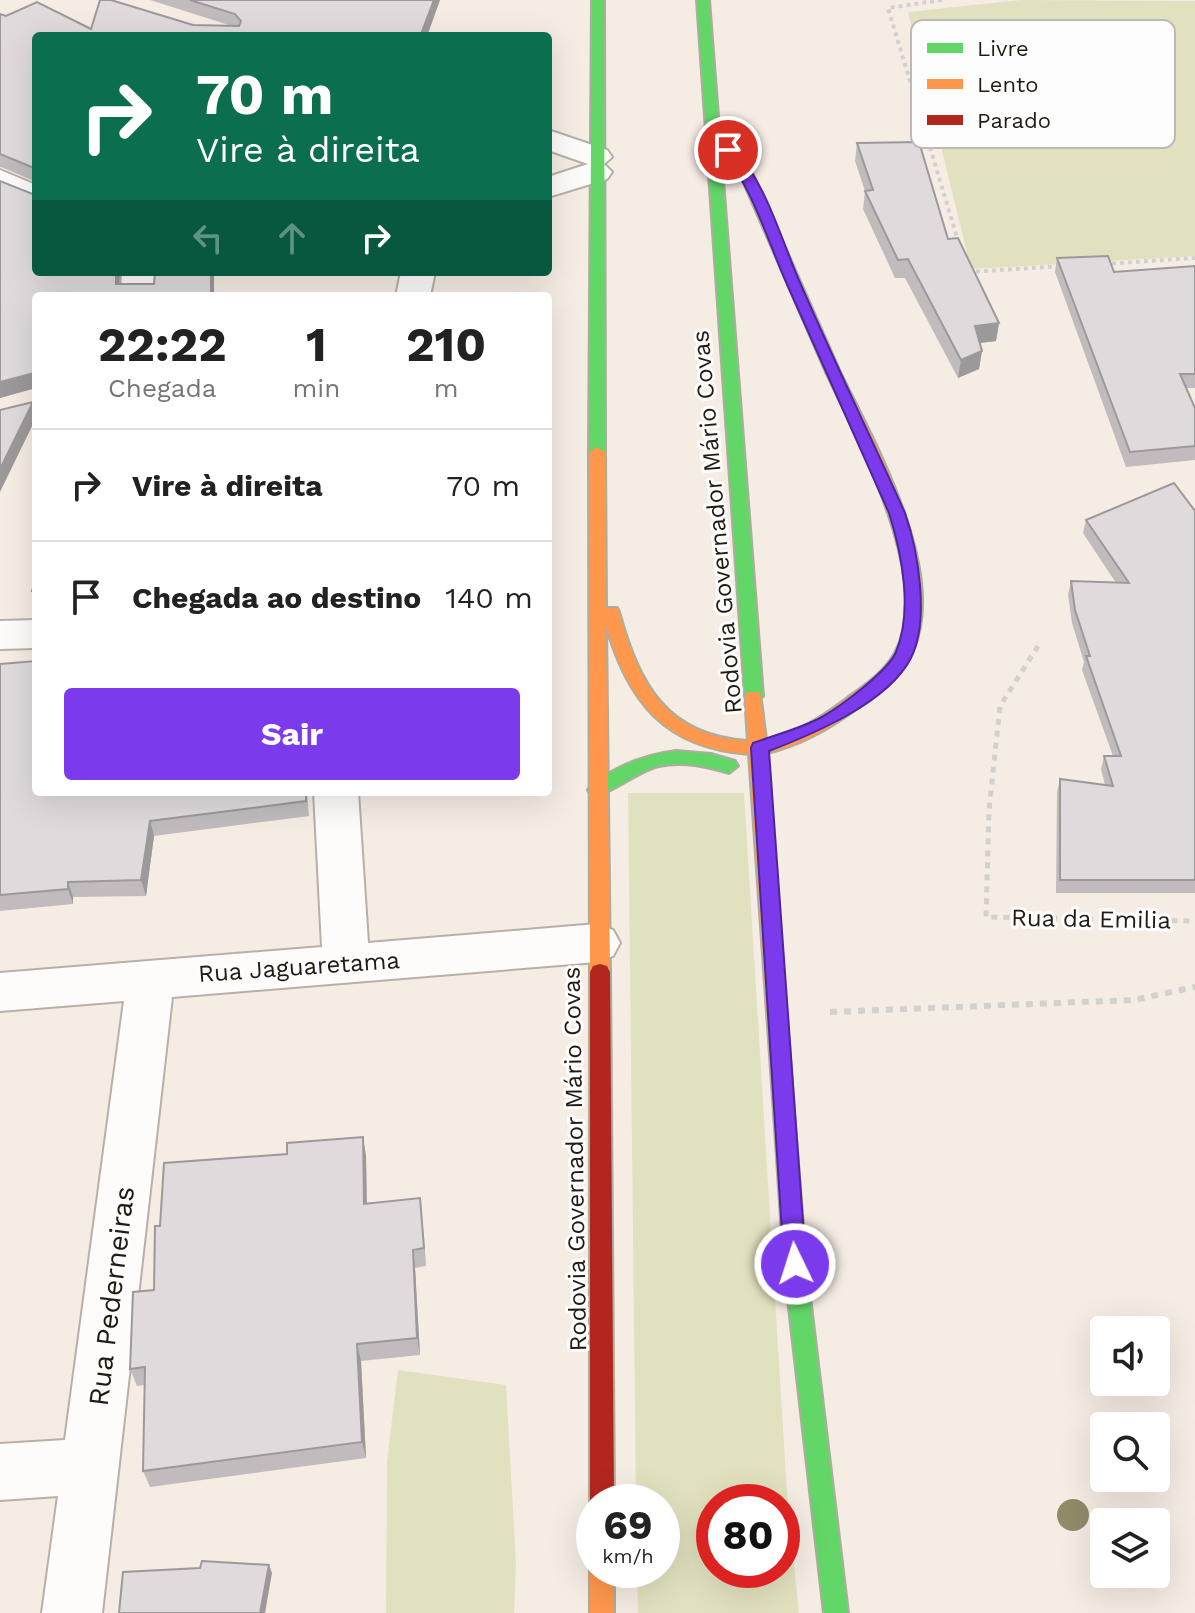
<!DOCTYPE html>
<html lang="pt">
<head>
<meta charset="utf-8">
<style>
  :root { --surface:#fff; --page:#f6f6f6; --text:#222; --muted:#767676; --line:#e0e0e0; --accent:#7c3aed }
  body { margin:0; font-family:"Work Sans",sans-serif; background:var(--page); color:var(--text); height:100vh; display:flex; flex-direction:column; font-size:30px; white-space:nowrap }
  * { box-sizing:border-box; margin:0 }
  p { font-size:26px; color:var(--muted) }
  .icon { flex:none; width:44px; height:44px; fill:none; stroke:currentColor; stroke-width:2; stroke-linecap:round; stroke-linejoin:round }
  .map { position:relative; flex:1; overflow:hidden }
  .panel { position:absolute; left:32px; top:292px; width:520px; height:504px; display:flex; flex-direction:column; background:var(--surface); border-radius:8px; box-shadow:0 8px 32px #0002 }
  .panel>* { flex:none }
  .guide { position:absolute; left:32px; top:32px; width:520px; height:244px; border-radius:8px; box-shadow:0 8px 32px #0002; background:#0b6e4f; color:#fff; overflow:hidden }
  .fabs { position:absolute; left:1090px; top:1316px; display:grid; gap:16px }
  .fabs a { display:grid; place-items:center; width:80px; height:80px; border-radius:8px; background:var(--surface); box-shadow:0 8px 32px #0002; font-size:40px }
  .speed { position:absolute; left:576px; top:1484px; display:flex; gap:16px; font-size:40px; font-weight:700; text-align:center }
  .speed>* { display:grid; place-content:center; width:104px; height:104px; border-radius:50%; background:var(--surface); box-shadow:0 8px 32px #0002; line-height:1 }
  .speed small { font-size:20px; font-weight:400 }
  .speed .limit { border:12px solid #d22; background:#fff; color:#111 }
  .pin { position:absolute; display:grid; place-items:center; width:68px; height:68px; color:#fff; margin:-34px; border:4px solid #fff; border-radius:50%; box-shadow:0 2px 8px #0007 }
  .me { position:absolute; width:88px; margin:-44px; rotate:356deg; stroke-linejoin:round; filter:drop-shadow(0 0 6px #0008) }
  .turn { display:flex; align-items:center; gap:28px; height:168px; padding:0 32px; font-size:36px }
  .turn .icon { width:104px; height:104px; stroke-width:2.5 }
  .turn b { display:block; font-size:56px; line-height:68px }
  .lanes { display:flex; align-items:center; height:76px; padding:0 32px; background:#0003; justify-content:center; gap:40px; direction:ltr }
  .lanes .off { opacity:.35 }
  .eta { display:flex; justify-content:space-evenly; align-items:center; height:136px; text-align:center }
  .eta b { font-size:48px; font-weight:700; line-height:56px }
  .cta { display:flex; gap:16px; margin-top:auto; padding:16px 32px }
  .cta a { flex:1; height:92px; border-radius:8px; background:var(--accent); color:#fff; font-size:32px; font-weight:700; line-height:92px; text-align:center }
  ul { padding:0; list-style:none }
  li { display:flex; align-items:center; gap:24px; height:112px; padding:0 32px; border-top:2px solid var(--line) }
  li div { flex:1 }
  li b { display:block; font-size:30px }
  li em { font-style:normal }
  .map>svg:first-child { display:block }
  .green { fill:#e2e1bf; fill-rule:evenodd }
  .lines { fill:none; stroke-linecap:round; stroke-linejoin:round }
  .street-casing { stroke:#b8b0a8; stroke-width:4 }
  .fast-casing { stroke:#adad9e; stroke-width:4 }
  .slow-casing { stroke:#adad9e; stroke-width:4 }
  .jam-casing { stroke:#adad9e; stroke-width:4 }
  .path-far2 { stroke:#d3d1ce; stroke-width:4; stroke-dasharray:4 4; stroke-linecap:butt }
  .path-far1 { stroke:#d3d1ce; stroke-width:5; stroke-dasharray:6 6; stroke-linecap:butt }
  .path { stroke:#d3d1ce; stroke-width:6; stroke-dasharray:7 7; stroke-linecap:butt }
  .street { fill:#fefcfb; fill-rule:evenodd }
  .fast { fill:#63d668; fill-rule:evenodd }
  .slow { fill:#ff974d; fill-rule:evenodd }
  .jam { fill:#b3261e; fill-rule:evenodd }
  .tree { fill:#8e8c69 }
  .wall { fill:#c1bbbd }
  .shaded-wall { fill:#9d999a }
  .building { fill:#e0dadc; stroke:#9d999a; stroke-width:2 }
  .route { fill:#7c3aed; stroke:#51269a; stroke-width:2 }
  .labels { text-anchor:middle; stroke-width:6; stroke-linejoin:round; paint-order:stroke }
  .street-label { font-size:24px; fill:#231b11; stroke:#fdfdfd }
  .near-street-label { font-size:28px; fill:#231b11; stroke:#fdfdfd }
  .key { fill:#fdfdfd; stroke:#bcb9b6; stroke-width:2 }
  .key-label { font-size:22px; fill:#231b11 }
</style>
</head>
<body>
<div class="map">
<svg width="1195" height="1613" viewBox="0 0 1195 1613">
  <rect width="100%" height="100%" fill="#f5ede4"/>
  <path class="green" d="M1021,0L1195,1V256L971,269L908,12Z
    M628,793H744L788,1509L799,1613H638L637,1570H662V1502H636ZM714,1502H782V1570H714Z
    M398,1370L506,1385L516,1564L514,1613H386L387,1461Z"/>
  <g class="lines">
    <defs>
      <path id="street" d="M548,130L607,150L612,157L604,164L612,172L607,179L548,197V177L588,164L548,150Z
        M0,170L36,185V207L0,192Z
        M122,272H156L155,296H121Z
        M401,272H435L430,296H396Z
        M36,620V648L0,649V621Z
        M314,792H358L368,943L597,924L613,930L620,943L613,956L597,962L172,997L102,1613H42L58,1496L0,1500V1444L65,1440L124,1001L0,1011V973L322,947Z"/>
      <path id="fast" d="M592,0H604L605,452L597,457L589,452Z
        M697,0H709L763,696L754,702L745,696Z
        M676,751L711,754L735,761L738,766L729,773C706,766 683,761 659,766C640,769 605,799 591,795L588,790L591,785C617,766 643,755 676,751Z
        M784,1104L791,1107L794,1113L806,1264L848,1613H824L784,1264L774,1113L777,1107Z"/>
      <path id="slow" d="M833,368L840,372C874,442 948,572 913,650C902,675 881,691 859,707C831,728 802,745 767,753L794,1113L791,1119L784,1122L777,1119L774,1113L749,754C665,748 628,702 606,625L610,972L607,978L600,980L593,978L590,972L589,452L597,447L605,452L606,608H617L619,612C639,684 666,736 748,741L745,696L748,692H760L766,740C796,734 822,717 846,699C864,686 884,673 895,653C935,581 857,438 826,372Z
        M594,1561V1570H614V1613H590V1570Z"/>
      <path id="jam" d="M709,130H717L749,166L840,372L838,375L833,376L826,372L737,167L709,136Z
        M600,964L607,966L610,972L614,1502H594V1510L590,1502V972L593,966Z"/>
    </defs>
    <use href="#street" class="street-casing"/>
    <use href="#fast" class="fast-casing"/>
    <use href="#slow" class="slow-casing"/>
    <use href="#jam" class="jam-casing"/>
    <path class="path-far2" d="M942,0L888,8L959,244
      M1104,264L1195,258
      M968,272L1062,266"/>
    <path class="path-far1" d="M1038,646L1000,706L989,810L986,917L1195,921"/>
    <path class="path" d="M830,1012L1134,1000L1195,987"/>
    <use href="#street" class="street"/>
    <use href="#fast" class="fast"/>
    <use href="#slow" class="slow"/>
    <use href="#jam" class="jam"/>
  </g>
  <circle class="tree" cx="1073" cy="1515" r="16"/>
  <path class="wall" d="M150,0H440L427,36H36V272H120L119,284H154L155,272H214V296H36L35,388L0,398V181L35,195L34,181L1,167L0,168V14L6,16L91,29L193,25L232,26Z
    M857,143L948,239L999,323L996,341L980,343L982,351L979,369L958,378L905,278H895L863,209L865,191L855,161Z
    M1057,258L1114,272L1195,266V388H1186L1195,408V460L1126,467L1055,272Z
    M1195,511V893H1056L1057,792L1060,779L1105,785L1101,769L1104,756H1113L1082,670L1084,662L1072,623L1068,595L1071,581L1116,583L1083,533L1086,520Z
    M36,577V604L32,591Z
    M0,664L36,792H307L309,816L154,836L146,896L73,897V904L0,911Z
    M363,1137L366,1156L367,1203L420,1198L426,1266L415,1268L420,1355L361,1361L366,1458L150,1487L143,1471L145,1385L137,1386L130,1369L154,1290L160,1226L287,1154Z"/>
  <path class="shaded-wall" d="M434,0H440L427,36H417Z
    M116,272H120L119,296L116,284Z
    M211,272H214V296H211Z
    M999,323L996,341L972,344L975,326Z
    M982,351L979,369L958,378L961,360Z
    M34,373L36,388L0,398V382Z
    M33,402L36,418L0,492V469Z
    M150,821L154,836L146,896L141,880Z
    M68,882L73,897V904L68,889Z
    M363,1137L366,1156L367,1222L364,1204Z
    M420,1198L422,1216L426,1266L424,1248Z
    M413,1250L415,1268L420,1355L417,1338Z
    M357,1344L361,1361L366,1458L362,1442Z
    M269,1565L272,1573L265,1613H260Z"/>
  <path class="building" d="M100,0H111L193,25L239,26L241,21L235,14L190,0H434L421,34L417,36H36V272H116V284H154L155,272H211V296H36L35,397L34,373L0,382V181L35,195L34,168L0,154V14L6,16L37,2L91,29Z
    M919,142L948,239L958,238L999,323L975,326L982,351L961,360L908,259L898,260L865,191L873,190L857,143Z
    M1108,256L1114,272L1195,266V374H1180L1195,408V446L1130,452L1057,258Z
    M33,402L0,469V410Z
    M1174,483L1195,511V880H1060V779L1113,786L1104,756H1121L1086,656H1090L1075,610L1071,581L1129,583L1086,520Z
    M36,577V591H32Z
    M36,661V792H306V801L150,821L141,880L68,882V889L0,895V664Z
    M363,1137L364,1204L420,1198L424,1248L413,1250L417,1338L357,1344L362,1442L143,1471L145,1367L130,1369L133,1292L154,1290L155,1226H160L164,1163L287,1154V1143Z
    M202,1561L269,1565L260,1613H119L123,1572L200,1568Z"/>
  <path class="route" d="M724,147H733C766,184 779,233 798,278C832,357 870,435 905,513C918,551 930,620 911,658C888,703 813,734 769,751L806,1264L802,1271L795,1274L787,1271L784,1264L751,748L753,743C775,735 802,728 822,717C841,706 888,671 896,652C913,611 902,554 889,513C855,436 820,359 786,282C766,236 753,190 722,150Z"/>
  <g class="labels">
    <g class="street-label">
      <text transform="translate(717 522) rotate(-95)" y="8">Rodovia Governador Mário Covas</text>
      <text transform="translate(1091 919) rotate(1)" y="8">Rua da Emilia</text>
      <text transform="translate(299 967) rotate(-4)" y="8">Rua Jaguaretama</text>
      <text transform="translate(575 1159) rotate(-91)" y="8">Rodovia Governador Mário Covas</text>
    </g>
    <g class="near-street-label">
      <text transform="translate(111 1296) rotate(-83)" y="10">Rua Pederneiras</text>
    </g>
  </g>
  <rect x="911" y="20" width="264" height="128" rx="12" class="key"/>
  <rect x="927" y="43" width="36" height="10" fill="#63d668"/>
  <rect x="927" y="79" width="36" height="10" fill="#ff974d"/>
  <rect x="927" y="115" width="36" height="10" fill="#b3261e"/>
  <g class="key-label">
    <text x="977" y="56">Livre</text>
    <text x="977" y="92">Lento</text>
    <text x="977" y="128">Parado</text>
  </g>
</svg>
<div class="fabs">
<a><svg class="icon" aria-label="sound" viewBox="0 0 24 24"><path d="M4 9h4l5-4v14l-5-4H4zM17 9q2 3 0 6"/></svg></a>
<a><svg class="icon" aria-label="search" viewBox="0 0 24 24"><circle cx="10" cy="10" r="6"/><path d="M15 15l6 6"/></svg></a>
<a><svg class="icon" aria-label="layers" viewBox="0 0 24 24"><path d="M12 4l9 5-9 5-9-5zM3 14l9 5 9-5"/></svg></a>
</div>
<div class="speed"><div>69<small>km/h</small></div><div class="limit">80</div></div>
<div class="pin" style="left:728px;top:150px;background:#d93025"><svg class="icon" aria-label="arrive" viewBox="0 0 24 24"><path d="M6 21V4h12l-3 4 3 4H6"/></svg></div>
<svg class="me" style="left:795px;top:1264px" viewBox="-20 -20 40 40"><circle r="17" fill="#7c3aed" stroke="#fff" stroke-width="3"/><path d="M0-11L8 9 0 5-8 9z" fill="#fff"/></svg>
<div class="guide">
<div class="turn"><svg class="icon" aria-label="right" viewBox="0 0 24 24"><path d="M7 20v-9h11M14 6l5 5-5 5"/></svg><div><b>70 m</b>Vire à direita</div></div>
<div class="lanes"><svg class="icon off" aria-label="left" viewBox="0 0 24 24"><path d="M17 20v-9H6M10 6l-5 5 5 5"/></svg><svg class="icon off" aria-label="ahead" viewBox="0 0 24 24"><path d="M12 20V5M6 11l6-6 6 6"/></svg><svg class="icon" aria-label="right" viewBox="0 0 24 24"><path d="M7 20v-9h11M14 6l5 5-5 5"/></svg></div>
</div>
<section class="panel">
<div class="eta">
<div><b>22:22</b><p>Chegada</p></div>
<div><b>1</b><p>min</p></div>
<div><b>210</b><p>m</p></div>
</div>
<ul>
<li><svg class="icon" aria-label="right" viewBox="0 0 24 24"><path d="M7 20v-9h11M14 6l5 5-5 5"/></svg><div><b>Vire à direita</b></div><em>70 m</em></li>
<li><svg class="icon" aria-label="arrive" viewBox="0 0 24 24"><path d="M6 21V4h12l-3 4 3 4H6"/></svg><div><b>Chegada ao destino</b></div><em>140 m</em></li>
</ul>
<div class="cta"><a>Sair</a></div>
</section>
</div>
</body>
</html>
